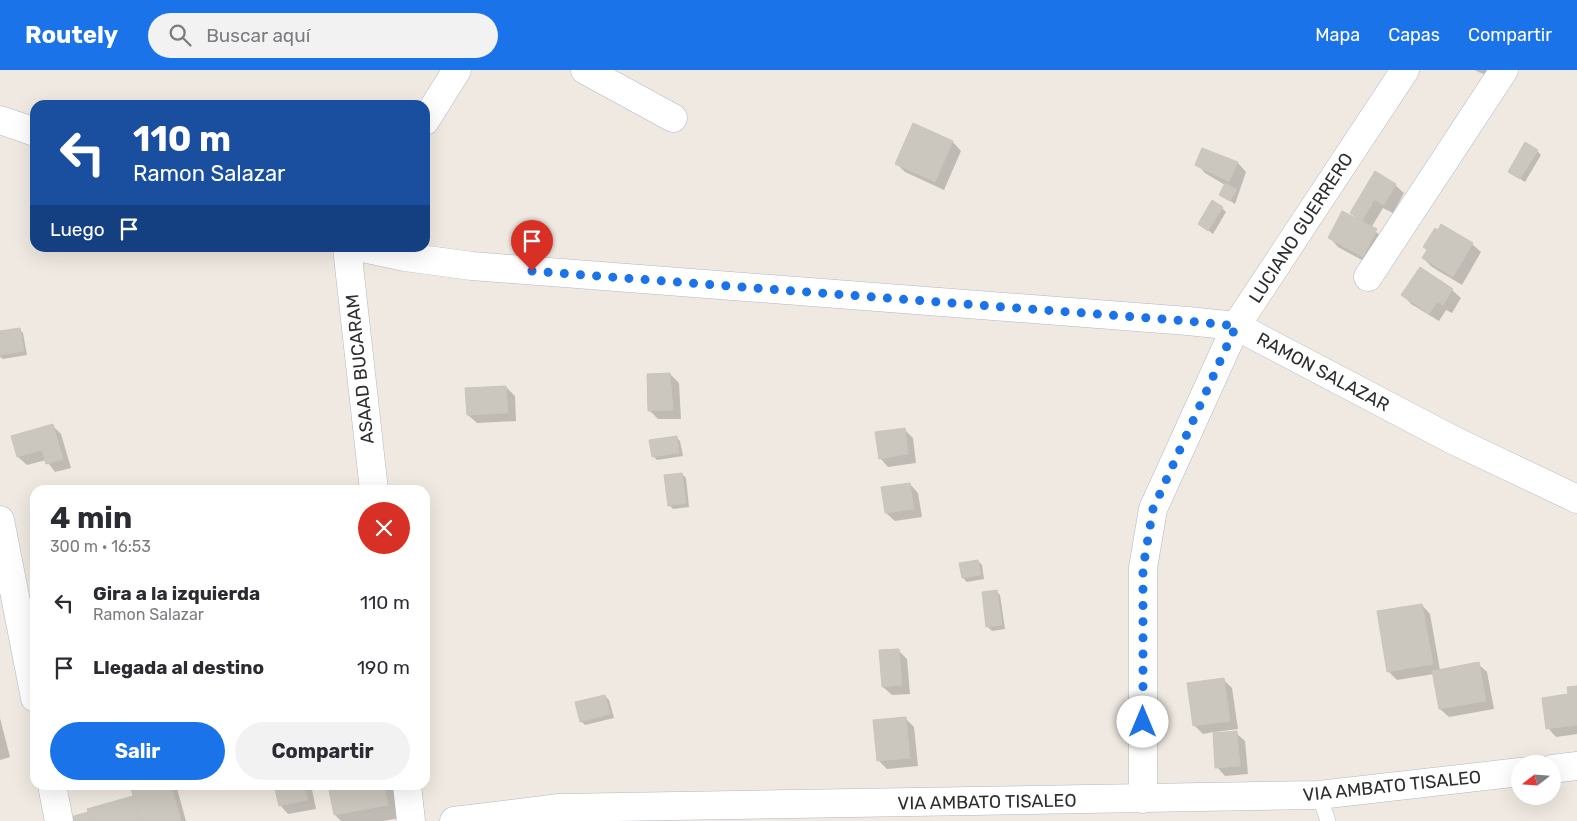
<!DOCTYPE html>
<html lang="es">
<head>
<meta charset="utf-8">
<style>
  :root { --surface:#fff; --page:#f2f2f3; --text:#2b2b33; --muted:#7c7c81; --accent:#1a73e8 }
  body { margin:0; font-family:Rubik,sans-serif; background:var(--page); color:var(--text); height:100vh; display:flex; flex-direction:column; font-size:19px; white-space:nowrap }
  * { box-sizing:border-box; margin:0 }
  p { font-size:16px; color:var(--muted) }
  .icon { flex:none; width:28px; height:28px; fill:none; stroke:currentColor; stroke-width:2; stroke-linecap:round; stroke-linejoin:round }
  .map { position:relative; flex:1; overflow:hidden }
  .drawer { position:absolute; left:30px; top:415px; width:400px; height:305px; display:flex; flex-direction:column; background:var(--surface); border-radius:15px; box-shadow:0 5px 20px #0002 }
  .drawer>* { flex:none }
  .top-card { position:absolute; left:30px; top:30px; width:400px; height:152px; border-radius:15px; box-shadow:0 5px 20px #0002; background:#1a4fa0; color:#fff; overflow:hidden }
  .needle { width:32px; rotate:253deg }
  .controls { position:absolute; left:1511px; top:685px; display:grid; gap:10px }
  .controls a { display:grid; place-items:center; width:50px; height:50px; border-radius:50%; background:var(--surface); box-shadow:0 5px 20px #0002; font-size:25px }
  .pin { position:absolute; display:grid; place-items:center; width:42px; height:42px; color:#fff; margin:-51px -21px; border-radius:50% 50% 50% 0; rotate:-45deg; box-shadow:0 0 5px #0007 }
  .pin .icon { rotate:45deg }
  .me { position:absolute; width:55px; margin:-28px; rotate:0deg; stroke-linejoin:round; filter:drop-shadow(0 0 4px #0008) }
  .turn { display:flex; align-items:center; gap:18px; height:105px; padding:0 20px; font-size:22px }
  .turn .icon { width:65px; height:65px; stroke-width:2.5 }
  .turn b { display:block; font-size:35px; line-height:42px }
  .then { display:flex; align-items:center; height:48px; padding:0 20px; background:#0003; gap:10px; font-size:19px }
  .round { display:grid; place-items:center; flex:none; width:52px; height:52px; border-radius:26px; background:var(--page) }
  .summary { display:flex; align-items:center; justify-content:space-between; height:85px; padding:0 20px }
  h1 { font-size:30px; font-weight:700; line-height:38px }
  .cta { display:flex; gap:10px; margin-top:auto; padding:10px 20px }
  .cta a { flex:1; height:58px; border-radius:30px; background:var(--accent); color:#fff; font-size:20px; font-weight:700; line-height:58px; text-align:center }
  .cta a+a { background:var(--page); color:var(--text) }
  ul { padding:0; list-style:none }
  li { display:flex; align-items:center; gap:15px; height:65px; padding:0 20px }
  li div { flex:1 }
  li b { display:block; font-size:19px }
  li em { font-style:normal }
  header { display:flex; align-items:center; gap:30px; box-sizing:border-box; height:70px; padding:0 25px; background:var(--accent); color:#fff }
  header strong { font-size:24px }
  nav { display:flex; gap:28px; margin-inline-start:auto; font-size:18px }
  .search { width:350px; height:45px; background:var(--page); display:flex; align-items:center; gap:12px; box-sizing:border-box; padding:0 18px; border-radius:28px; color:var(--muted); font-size:19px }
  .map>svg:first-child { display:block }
  .shadow { fill:#0003 }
  .building { fill:#cbc7bf; stroke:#cbc5ba }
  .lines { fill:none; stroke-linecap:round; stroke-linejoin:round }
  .lane-casing { stroke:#b4b7c1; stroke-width:16 }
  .street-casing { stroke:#b4b7c1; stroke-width:29 }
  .secondary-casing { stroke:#b4b7c1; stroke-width:29 }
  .lane { stroke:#fff; stroke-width:15 }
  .street { stroke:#fff; stroke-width:28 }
  .secondary { stroke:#fff; stroke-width:28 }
  .route { stroke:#1a73e8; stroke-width:9; stroke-dasharray:0 16.2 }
  .labels { text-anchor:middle; stroke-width:5; stroke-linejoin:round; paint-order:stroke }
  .street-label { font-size:18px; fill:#2e2e2e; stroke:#fff }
</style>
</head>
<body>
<header>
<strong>Routely</strong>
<div class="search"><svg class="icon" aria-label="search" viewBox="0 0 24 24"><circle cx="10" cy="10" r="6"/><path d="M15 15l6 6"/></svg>Buscar aquí</div>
<nav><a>Mapa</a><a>Capas</a><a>Compartir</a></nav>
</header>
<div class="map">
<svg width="1577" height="751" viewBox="0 0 1577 751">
  <rect width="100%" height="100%" fill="#efe9e1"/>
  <path class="shadow" d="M1474,0H1490L1488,6Z
    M914,55L953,72L961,81L944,120L905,102L897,94Z
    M1203,80L1238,93L1246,102L1235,134L1220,124L1225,115L1205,103L1197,94Z
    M1537,81L1541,85L1525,112L1509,102Z
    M1395,115L1404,123L1393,143L1383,138L1371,158L1385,169L1371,195L1338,177L1330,168L1359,150L1352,143Z
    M1222,138L1226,142L1213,164L1200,154Z
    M1472,174L1481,182L1462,215L1432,197L1423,188Z
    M1452,220L1461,228L1452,243L1446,240L1439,251L1411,234L1403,225Z
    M19,259L23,263L27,285L3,289L0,287V263Z
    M670,304L679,313L681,349H658L650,341Z
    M506,317L515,326L516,351L477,353L468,345Z
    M52,355L61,364L71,398L55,402L46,390L27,395L18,387L12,367Z
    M904,359L913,368L916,393L888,397L880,388Z
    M676,367L680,371L683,386L657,390L653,386Z
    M682,404L686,408L689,437L673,439L669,435Z
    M910,414L918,423L922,447L895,451L886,443L883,418Z
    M978,491L982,495L984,509L967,512L963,508Z
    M996,521L1000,525L1005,559L992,561L988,557Z
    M1422,535L1430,544L1440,600L1478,594L1487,602L1494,639L1449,647L1440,639L1434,604L1397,610L1388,601Z
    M898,580L907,589L910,624L892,625L883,617Z
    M1223,609L1232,618L1238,659L1215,662L1216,664L1236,663L1245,671L1248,704L1225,706L1217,697L1214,662L1203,664L1194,655Z
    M1577,617V664L1556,667L1548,658Z
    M605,626L609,630L614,648L585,655L581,651Z
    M0,648L10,687L0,690Z
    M905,648L914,657L918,696L887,699L879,691Z
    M132,715H176L186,751H62L90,743L89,740L135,727Z
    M276,715H311L316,739L288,744L280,735Z
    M329,715H394L400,748L383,751H341L335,745Z"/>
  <path class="building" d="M913,53L953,71L935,112L895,94Z
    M1525,72L1538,80L1520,109L1508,102Z
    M1202,78L1238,92L1229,112L1195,95Z
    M1375,101L1396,114L1384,135L1374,130L1362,151L1350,143Z
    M1225,113L1237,119L1230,131L1219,125Z
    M1212,130L1223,137L1208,161L1198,154Z
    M1342,141L1377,159L1363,187L1328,168Z
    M1441,154L1473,173L1453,207L1422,188L1427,180L1423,177L1435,158L1438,160Z
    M1420,197L1453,219L1443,235L1437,232L1429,244L1401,225Z
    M20,258L24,281L0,285V261Z
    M670,303L673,340L648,341L647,304Z
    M506,316L508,343L467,345L465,318Z
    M53,354L63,389L46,394L42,380L17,387L11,366Z
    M905,358L908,384L879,389L875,362Z
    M677,366L679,383L652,387L649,370Z
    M682,403L686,433L668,436L664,405Z
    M910,413L914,439L885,443L881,417Z
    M978,490L981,505L962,508L959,493Z
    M997,520L1002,555L986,557L982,522Z
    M1422,534L1433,594L1387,602L1377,541Z
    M899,579L902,615L882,617L879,580Z
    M1479,592L1486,631L1439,639L1432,601Z
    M1224,608L1230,651L1193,656L1187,613Z
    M1577,616V655L1546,659L1542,628L1568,624L1567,617Z
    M605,625L610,644L580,652L575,632Z
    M906,647L910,688L877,691L873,650Z
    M1237,661L1240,696L1215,698L1213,663Z
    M130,715H171L181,751H140Z
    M274,715H304L308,730L279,736Z
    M328,715H384L388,735L334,745Z
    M133,726L140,751H91L87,739Z
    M88,742L91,751H61L60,750Z"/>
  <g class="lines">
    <defs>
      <path id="lane" d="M1319,725L1328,751"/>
      <path id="street" d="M585,0L673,48
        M0,50L35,62
        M425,51L457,0
        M347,178L374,420
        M363,178L405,187L472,196L1188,251L1236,256L1453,370L1577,429
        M1368,207L1504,0
        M0,450L35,628
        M52,715L59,751
        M407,715L411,751
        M1143,729V498L1153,439L1236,256L1405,0"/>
      <path id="secondary" d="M1552,699L1577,696
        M454,751L559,738L1319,725L1520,702"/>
    </defs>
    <use href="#lane" class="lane-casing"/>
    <use href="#street" class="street-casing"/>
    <use href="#secondary" class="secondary-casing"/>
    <use href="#lane" class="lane"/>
    <use href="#street" class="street"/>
    <use href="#secondary" class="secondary"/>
  </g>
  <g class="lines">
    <path class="route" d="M532,201L1188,251L1236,256L1153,439L1143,498V652"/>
  </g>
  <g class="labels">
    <g class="street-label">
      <text transform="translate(1301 158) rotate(-57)" y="6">LUCIANO GUERRERO</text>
      <text transform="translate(360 299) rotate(-96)" y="6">ASAAD BUCARAM</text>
      <text transform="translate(1323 302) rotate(28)" y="6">RAMON SALAZAR</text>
      <text transform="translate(1392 716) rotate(-6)" y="6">VIA AMBATO TISALEO</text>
      <text transform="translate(987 732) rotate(-1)" y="6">VIA AMBATO TISALEO</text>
    </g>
  </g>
</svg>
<div class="controls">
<a><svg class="needle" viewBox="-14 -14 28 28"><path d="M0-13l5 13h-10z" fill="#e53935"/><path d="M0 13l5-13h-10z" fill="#7c7c81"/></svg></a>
</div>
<div class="pin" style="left:532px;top:201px;background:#d93025"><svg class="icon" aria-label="arrive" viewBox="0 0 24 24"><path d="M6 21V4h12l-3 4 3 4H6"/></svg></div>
<svg class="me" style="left:1143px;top:652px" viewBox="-20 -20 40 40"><circle r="19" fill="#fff"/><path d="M0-13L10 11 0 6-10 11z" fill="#1a73e8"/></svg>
<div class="top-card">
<div class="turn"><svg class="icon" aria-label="left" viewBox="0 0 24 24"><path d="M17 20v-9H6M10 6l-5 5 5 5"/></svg><div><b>110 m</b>Ramon Salazar</div></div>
<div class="then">Luego<svg class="icon" aria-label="arrive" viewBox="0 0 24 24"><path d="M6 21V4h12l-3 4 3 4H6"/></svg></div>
</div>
<section class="drawer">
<div class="summary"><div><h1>4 min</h1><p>300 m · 16:53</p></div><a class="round" style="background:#d93025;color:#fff"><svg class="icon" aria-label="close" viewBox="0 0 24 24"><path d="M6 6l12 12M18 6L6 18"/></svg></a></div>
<ul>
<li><svg class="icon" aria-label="left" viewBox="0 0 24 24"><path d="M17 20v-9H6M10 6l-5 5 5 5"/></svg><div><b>Gira a la izquierda</b><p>Ramon Salazar</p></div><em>110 m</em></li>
<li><svg class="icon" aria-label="arrive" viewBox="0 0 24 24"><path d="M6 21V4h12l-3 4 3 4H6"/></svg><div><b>Llegada al destino</b></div><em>190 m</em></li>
</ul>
<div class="cta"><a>Salir</a><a>Compartir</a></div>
</section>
</div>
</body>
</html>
